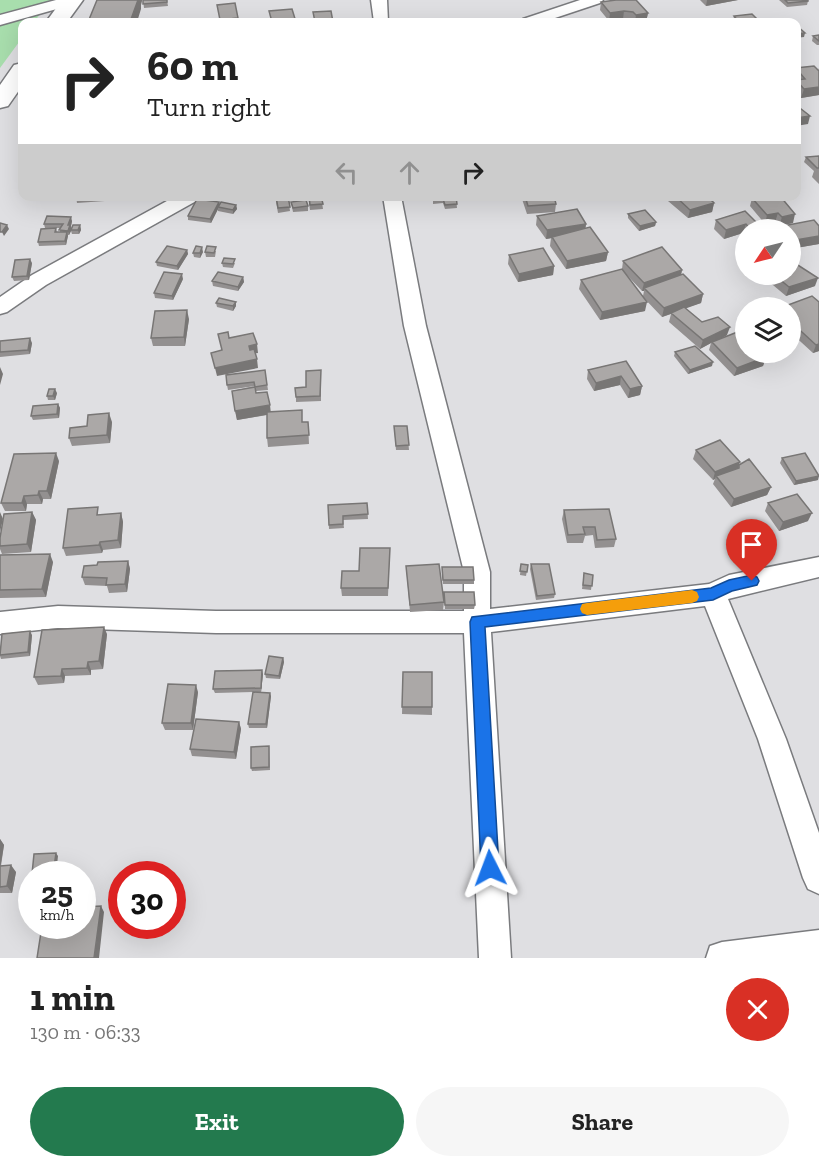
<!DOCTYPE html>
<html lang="en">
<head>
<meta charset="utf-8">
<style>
  :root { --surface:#fff; --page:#f6f6f6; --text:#222; --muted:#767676; --accent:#237a4e }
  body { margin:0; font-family:"Zilla Slab",serif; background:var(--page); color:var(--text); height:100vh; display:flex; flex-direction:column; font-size:22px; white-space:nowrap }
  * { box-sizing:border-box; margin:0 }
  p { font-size:20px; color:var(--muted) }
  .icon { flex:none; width:33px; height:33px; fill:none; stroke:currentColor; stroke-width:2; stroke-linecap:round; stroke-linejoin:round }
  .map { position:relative; height:958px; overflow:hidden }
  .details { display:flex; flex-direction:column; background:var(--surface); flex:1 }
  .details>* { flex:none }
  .banner { position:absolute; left:18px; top:18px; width:783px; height:183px; border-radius:12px; box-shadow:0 6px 24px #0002; background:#fff; color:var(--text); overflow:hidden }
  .needle { width:39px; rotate:235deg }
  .tools { position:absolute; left:735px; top:219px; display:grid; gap:12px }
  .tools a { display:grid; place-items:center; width:66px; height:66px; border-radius:50%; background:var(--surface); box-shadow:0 6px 24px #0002; font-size:30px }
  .speed { position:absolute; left:18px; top:861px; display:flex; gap:12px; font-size:30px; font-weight:700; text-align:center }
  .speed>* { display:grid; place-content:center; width:78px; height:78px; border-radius:50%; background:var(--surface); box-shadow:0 6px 24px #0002; line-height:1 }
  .speed small { font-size:15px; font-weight:400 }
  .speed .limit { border:9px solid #d22; background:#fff; color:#111 }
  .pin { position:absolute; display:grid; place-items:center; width:51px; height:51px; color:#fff; margin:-62px -26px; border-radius:50% 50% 50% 0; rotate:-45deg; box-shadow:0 0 6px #0007 }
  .pin .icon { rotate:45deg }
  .me { position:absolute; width:66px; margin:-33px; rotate:357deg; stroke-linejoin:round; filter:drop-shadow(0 0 4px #0008) }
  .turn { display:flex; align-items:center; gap:21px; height:126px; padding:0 30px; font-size:27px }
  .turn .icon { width:78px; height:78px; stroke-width:2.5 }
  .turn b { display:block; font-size:42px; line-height:51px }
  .lanes { display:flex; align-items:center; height:57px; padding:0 30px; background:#0003; justify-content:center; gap:30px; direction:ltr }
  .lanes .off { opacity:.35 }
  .round { display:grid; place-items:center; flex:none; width:63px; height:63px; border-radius:32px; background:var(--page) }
  .overview { display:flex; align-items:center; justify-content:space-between; height:102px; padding:0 30px }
  h1 { font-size:36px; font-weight:700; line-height:45px }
  .action { display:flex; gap:12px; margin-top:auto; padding:12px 30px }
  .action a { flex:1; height:69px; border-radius:36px; background:var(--accent); color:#fff; font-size:24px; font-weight:700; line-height:69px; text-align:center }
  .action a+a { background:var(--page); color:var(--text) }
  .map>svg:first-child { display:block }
  .green { fill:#a8dead }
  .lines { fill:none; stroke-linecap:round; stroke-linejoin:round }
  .street-casing { stroke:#7a7b7e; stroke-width:3 }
  .secondary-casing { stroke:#7a7b7e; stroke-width:3 }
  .street { fill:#fff; fill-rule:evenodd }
  .secondary { fill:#fff; fill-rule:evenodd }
  .wall { fill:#939090; fill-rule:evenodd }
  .shaded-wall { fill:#787675 }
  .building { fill:#aba8a7; stroke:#787675; stroke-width:1.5 }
  .route { fill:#1a73e8; stroke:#114b97; stroke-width:1.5 }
  .slow { fill:#f59e0b }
</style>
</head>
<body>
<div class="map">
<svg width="819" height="958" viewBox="0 0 819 958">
  <rect width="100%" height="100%" fill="#dfdfe2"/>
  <path class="green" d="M0,0H51L34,22H22V38L0,68Z"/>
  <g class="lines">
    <defs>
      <path id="street" d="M56,0H81L78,3L0,25V15Z
        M371,0H387L388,22H374Z
        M580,0H603L600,3L543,22H521L523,19Z
        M176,196H200L198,200L46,285L7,312L0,314V297L32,275Z
        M383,196H401L426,326L490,572V609L709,584L729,575L819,557V577L728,599L786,739L819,833V894L808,889L803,878L758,739L705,606L491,632L511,958H479L464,633H216L58,628L0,634V612L58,606L216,611H464V572L404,326Z
        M819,930V958H706L710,946L722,942Z"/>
      <path id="secondary" d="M62,0H83L67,22H46Z
        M22,63V86L8,106L0,108V85L14,65Z"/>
    </defs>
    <use href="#street" class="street-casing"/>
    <use href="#secondary" class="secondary-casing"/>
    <use href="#street" class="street"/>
    <use href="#secondary" class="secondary"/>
  </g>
  <path class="wall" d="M143,0H167L168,6L144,8Z
    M700,0H738L706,6Z
    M779,0H808V1L807,5L787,7Z
    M601,2L648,13L646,22H634L632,20L623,19L609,21L600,10Z
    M734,16L760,22H734L733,21Z
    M819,35V45H817L812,41L813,36Z
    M796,68L818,71L819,68V95L801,98L796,92Z
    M819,156V184L812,177L814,171L804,162L806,157Z
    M76,196H105V201L77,203Z
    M275,196H288L290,211L278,213Z
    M308,196H321L323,209L310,210Z
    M433,196H456L457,208L445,209L443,203L433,204Z
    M521,196H554L556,204L555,212L527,214Z
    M668,196H707L714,203L712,212L688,218L668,201Z
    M758,196L793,223L782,225L819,244L790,249V230H746V235L743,233L724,239L714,229L716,220L745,211L763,229L765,224L750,206L752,198Z
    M291,202L308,206V211L293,212Z
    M219,205H236L237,209L233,214L218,211V209L211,223L188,220V216Z
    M628,214L656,222L655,226L639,231L628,218Z
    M537,216L586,224L585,228L608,252L606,261L566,269L550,246L551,238L546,239L536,225Z
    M72,221L71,226V228L80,225L81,230L79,234H72L71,231L69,235H68L66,245L39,246L38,242L56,228L57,232H60V228H45L44,224Z
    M187,250L188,254L178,270L157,266L156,262Z
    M216,251L215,257H206L205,252Z
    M203,252L200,258L194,257L193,253Z
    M509,255L554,266L553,275L518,282L508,264Z
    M623,261L682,270L681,275L703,294L701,303L685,308L702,322L727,335L722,338L766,357L763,366L734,376L709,350L711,343L700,349L669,322L671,314L662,317L643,297L645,311L600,320L579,289L581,280L622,269ZM623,271L642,291H644L643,296Z
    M32,263L29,280L14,281L12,277Z
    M222,263H235L233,268L223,267Z
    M760,274H790L815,286L786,296Z
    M243,277L244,282L238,291L213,286L212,281Z
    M183,279L173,300L155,298L154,293Z
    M819,302V351L813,353L790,332V308Z
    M216,303L236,306L233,311L217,307Z
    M189,319L185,346H153L151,338Z
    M0,341L32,343L30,354L0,357Z
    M675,352L712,366L688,374L674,356Z
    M626,361L642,386L640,395L628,398L620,385L594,391L587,379L588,370Z
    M265,370L268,390L256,391V393L271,412L303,422H308L309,444L268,447L267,438V415L237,420L232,391L255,386L228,390L227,385Z
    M321,370V401L296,402V397L306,387Z
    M57,393L55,400H48L47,396Z
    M58,404L60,408L59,418L33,420L31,416Z
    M112,422L110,443L72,446L69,438Z
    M394,426H407L409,450H396Z
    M696,450L739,465L771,487L767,495L731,507L713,484L715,479L713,480L693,459Z
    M782,458L818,480L794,485L780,463Z
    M59,461L51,499H43L42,504H27L26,511H5L1,503Z
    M367,503L368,519L343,520L344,528L329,529L328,505Z
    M768,503L808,521L779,531L765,511Z
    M564,510L616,539L614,547L595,548L593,535L585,536L583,543H567L562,519Z
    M32,512L36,520L31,552L2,554L0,549V538Z
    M121,513L123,522L121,548L103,550L102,553L66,556L63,548L101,515Z
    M390,548L388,596H342L341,588L359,571Z
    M0,555L53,562L46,597L0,598Z
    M128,561L130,569L127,592L109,593L107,586L85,585L82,577Z
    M521,564L528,565L526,576L520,575Z
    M531,564L555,594L554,598L536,600L530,569Z
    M406,566L444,602L443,610L410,612Z
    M442,571L474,580V584H443Z
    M584,573L593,575L591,590L582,589Z
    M444,592L475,605L474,609H445Z
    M107,634L103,669L91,670V675L65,676L64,683L38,685L34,677Z
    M32,635L30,656L1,659L0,656V649Z
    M283,658L284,662L280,679L266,678L265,674Z
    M403,672L432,707V715L402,714Z
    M263,674L261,692L271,696L267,728H249L248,724L253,692L215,693L213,689Z
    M198,692L193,730H165L162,723Z
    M239,722L241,729L236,759L192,756L190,749Z
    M269,746L270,770L252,771L251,768Z
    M0,839L4,845L1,866L16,872L12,893H0Z"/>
  <path class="shaded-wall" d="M138,0H142V1L141,5V9L137,22H130Z
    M707,0H738L706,6Z
    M624,11L623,19L609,21L610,13Z
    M648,13L646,22H635L636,15Z
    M238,18L239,22H220V20Z
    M805,33L804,37L796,38V34Z
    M819,87V95L801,98L804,89Z
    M810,116L808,124L796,126V118Z
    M219,202V207H218V209L211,223L210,219Z
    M714,203L712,212L688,218L690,210Z
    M236,205L237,209L233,214V210Z
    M778,213L775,222L765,224L767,215Z
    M795,214L793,223L779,226L782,217Z
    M71,217L72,221L71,226L72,230H71V231L69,235L68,231V225Z
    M656,222L655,226L639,231L640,226Z
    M586,224L585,233L546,239L547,230Z
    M746,224L743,233L724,239L726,230Z
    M7,225L9,229L4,236L2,232Z
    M80,225L81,230L79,234L78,230Z
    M67,232L68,236L66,245L65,241Z
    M819,236V244L790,249V241Z
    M202,247L203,252L200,258V253Z
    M187,250L188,254L178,270L177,266Z
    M608,252L606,261L566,269L567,261Z
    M30,259L32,263L29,280L27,276Z
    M554,266L553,275L518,282L519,274Z
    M682,270L680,279L644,288V291H642L644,283Z
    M182,274L183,279L173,300L172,296Z
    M243,277L244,282L238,291V287Z
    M818,278L815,286L786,296L789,287Z
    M703,294L701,303L662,317L664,308Z
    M236,302V306L233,311V306Z
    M647,302L645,311L600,320L602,312Z
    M187,310L189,319L185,346L184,337Z
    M730,327L727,335L713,343L712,342L711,343L700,349L703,340Z
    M30,338L32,343L30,354L28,350Z
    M257,344L258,353L251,354L249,346Z
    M819,344V351L813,353L816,345Z
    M766,357L763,366L734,376L737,368Z
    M257,359L258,368L217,376L215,368Z
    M713,362L712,366L688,374L690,370Z
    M0,367L3,374L0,385Z
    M621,376L620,385L594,391L596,383Z
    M642,386L640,395L628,398L630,389Z
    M55,389L57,393L55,400L53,396Z
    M58,404L60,408L59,418L57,414Z
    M270,405L271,414L237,420L235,411Z
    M109,413L112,422L110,443L107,435Z
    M56,453L59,461L51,499L47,491Z
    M740,462L737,471L716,476L715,479L713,480L715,472Z
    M819,476L818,480L794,485L796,481Z
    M771,487L767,495L731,507L734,499Z
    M39,491L43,499L42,504L38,495Z
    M24,496L27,504L26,511L22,503Z
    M0,512L3,519L0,532Z
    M32,512L36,520L31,552L27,544Z
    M121,513L123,522L121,548L118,540Z
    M812,513L808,521L779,531L783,522Z
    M100,542L103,550L102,553L99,545Z
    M50,554L53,562L46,597L42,589Z
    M128,561L130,569L127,592L125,584Z
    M104,627L107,634L103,669L99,661Z
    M30,631L32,635L30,656L28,652Z
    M283,658L284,662L280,679L279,676Z
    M88,662L91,670V675L87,668Z
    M62,669L65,676L64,683L61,676Z
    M262,670L263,674L261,692V688Z
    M196,685L198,692L193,730L191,723Z
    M270,693L271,696L267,728L266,724Z
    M239,722L241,729L236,759L234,752Z
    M0,839L4,845L0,869Z
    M56,853L58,856L56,874H53Z
    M11,865L16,872L12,893L7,886Z
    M101,906L104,912L99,958H94Z"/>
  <path class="building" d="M97,0H138L130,22H88Z
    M143,0H167V2L143,4Z
    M616,0H636L648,13L636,15L633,12L624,11L610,13L601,2Z
    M785,0H808V1L788,3Z
    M235,3L238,18L220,20L217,5Z
    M292,9L296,22H272L269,11Z
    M331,11L333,22H315L313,12Z
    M752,14L760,22H739L734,16Z
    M151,19H173L172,22H150Z
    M796,25L805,33L796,34Z
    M819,35V41L813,36Z
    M814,66L819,71V87L804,89L796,80L805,79L800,73H796V68Z
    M796,105L810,116L796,118Z
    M819,156V168H817L806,157Z
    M76,196H104L76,199Z
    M276,196H288L290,207L278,208Z
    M309,196H321L323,204L310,205Z
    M433,196H456L457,204L445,205L443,199H434Z
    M525,196H554L556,204L528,206Z
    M675,196H707L714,203L690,210Z
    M758,196H780L795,214L782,217L778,213L767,215L752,198Z
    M197,199L219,202L210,219L188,216Z
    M306,200L308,206L293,208L291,202Z
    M221,202L236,205L233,210L218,207Z
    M577,209L586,224L547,230L537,216Z
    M645,210L656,222L640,226L628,214Z
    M745,211L764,230H751L746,224L726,230L716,220Z
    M47,216L71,217L68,225H70L68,231L59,230L63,224H44Z
    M773,220L783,226L814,220L819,226V236L790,241V230H771L765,223Z
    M0,223L7,225L2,232H0Z
    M73,225H80L78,230H71Z
    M590,227L608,252L567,261L552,237Z
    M56,228L55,232H67L65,241L38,242L41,229Z
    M167,246L187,250L177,266L156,262Z
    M196,246L202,247L200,253H193Z
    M207,246L216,247L214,253L205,252Z
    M662,247L682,270L644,283L623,261Z
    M543,248L554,266L519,274L509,255Z
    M224,258L235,259L233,264L222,263Z
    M30,259L27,276L12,277L15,260Z
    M790,260L818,278L789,287L773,274H790Z
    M622,269L647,302L602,312L581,280Z
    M164,272L182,274L172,296L154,293Z
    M218,272L243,277L238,287L212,281Z
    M683,274L703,294L664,308L644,288Z
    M812,296L819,302V344L816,345L790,321V308H780Z
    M219,298L236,302L233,306L216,303Z
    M684,307L702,322L718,317L730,327L703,340L671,313Z
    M187,310L184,337L151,338L155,311Z
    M740,331L746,337V352H761L766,357L737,368L712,342Z
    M228,332L229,338L253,333L257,344L249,346L250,350L254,349L257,359L215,368L211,353L222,350L218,334Z
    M30,338L28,350L0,352V341Z
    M695,346L713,362L690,370L675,352Z
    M626,361L642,386L630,389L621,376L596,383L588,370Z
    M265,370L267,385L255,387L254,382L227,385L226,375Z
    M321,370L320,396L296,397L295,388L306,387V371Z
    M255,387L256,393L267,392L270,405L235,411L232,391Z
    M49,389H55L53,396H47Z
    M58,404L57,414L31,416L33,406Z
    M302,410V422H308L309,435L267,438V412Z
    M109,413L107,435L69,438L70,428L87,426L88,415Z
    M394,426H407L409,445L396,446Z
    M720,440L740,462L715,472L696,450Z
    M56,453L47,491H39L38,495L24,496L22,503H1L14,454Z
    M805,453L819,476L796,481L782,458Z
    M749,459L771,487L734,499L716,476L739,468V465Z
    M797,494L812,513L783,522L768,503Z
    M367,503L368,514L343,516V524L329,525L328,505Z
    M98,507L97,515L121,513L118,540L100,542L99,545L63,548L68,509Z
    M609,509L616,539L597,540L595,527H583L585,534L568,535L564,510Z
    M32,512L27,544L0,546V538L4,514Z
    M360,548H390L388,588H341L342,571H359Z
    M50,554L42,589L0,590V555Z
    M128,561L125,584L106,585L107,578L82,577L84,566L97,565L98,562Z
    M439,564L444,602L410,605L406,566Z
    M521,564L528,565L527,572L520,571Z
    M531,564H549L555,594L537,596Z
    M442,567H473L474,580H443Z
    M584,573L593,575L592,586L583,585Z
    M444,592H474L475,605H445Z
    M104,627L99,661L88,662L87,668L62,669L61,676L34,677L42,630Z
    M30,631L28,652L0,655L2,634Z
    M269,656L283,658L279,676L265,674Z
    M262,670L261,688L213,689L215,671Z
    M403,672H432V707H402Z
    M168,684L196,685L191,723H162Z
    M253,692L270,693L266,724H248Z
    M196,719L239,722L234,752L190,749Z
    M269,746V767L251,768V747Z
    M56,853L53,874H32L34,854Z
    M11,865L7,886L0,887V866Z
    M32,877V892H30Z
    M101,906L94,958H37L42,926H82V907Z"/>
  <path class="route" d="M752,575L757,577L759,581L757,585L732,591L713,600L485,627L499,868L496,875L490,877L484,875L481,868L470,622L472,617L711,588L729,580Z"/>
  <path class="slow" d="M692,590L697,592L699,597L697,601L692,603L587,615L582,613L580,609L582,604L587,603Z"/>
</svg>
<div class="tools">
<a><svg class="needle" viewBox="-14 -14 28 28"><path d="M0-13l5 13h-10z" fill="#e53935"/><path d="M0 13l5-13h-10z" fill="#767676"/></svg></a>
<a><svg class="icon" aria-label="layers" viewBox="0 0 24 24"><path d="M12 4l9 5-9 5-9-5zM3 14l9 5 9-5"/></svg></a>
</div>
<div class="speed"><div>25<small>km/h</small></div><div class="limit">30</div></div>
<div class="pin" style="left:752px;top:581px;background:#d93025"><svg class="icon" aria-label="arrive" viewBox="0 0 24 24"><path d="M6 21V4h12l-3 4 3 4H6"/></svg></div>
<svg class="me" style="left:490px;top:868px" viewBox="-20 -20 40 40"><path d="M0-17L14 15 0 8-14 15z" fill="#1a73e8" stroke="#fff" stroke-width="4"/></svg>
<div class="banner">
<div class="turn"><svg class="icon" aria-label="right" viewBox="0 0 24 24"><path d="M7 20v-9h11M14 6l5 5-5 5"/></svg><div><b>60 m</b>Turn right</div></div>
<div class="lanes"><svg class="icon off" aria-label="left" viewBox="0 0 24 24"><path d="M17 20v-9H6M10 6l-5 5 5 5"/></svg><svg class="icon off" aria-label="ahead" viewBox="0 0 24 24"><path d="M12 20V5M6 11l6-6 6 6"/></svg><svg class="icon" aria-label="right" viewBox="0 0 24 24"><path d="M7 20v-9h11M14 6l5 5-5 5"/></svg></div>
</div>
</div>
<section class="details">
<div class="overview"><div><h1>1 min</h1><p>130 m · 06:33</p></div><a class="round" style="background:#d93025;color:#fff"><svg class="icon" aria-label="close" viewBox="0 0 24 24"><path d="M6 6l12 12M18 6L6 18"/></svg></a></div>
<div class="action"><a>Exit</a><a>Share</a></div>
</section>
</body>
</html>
